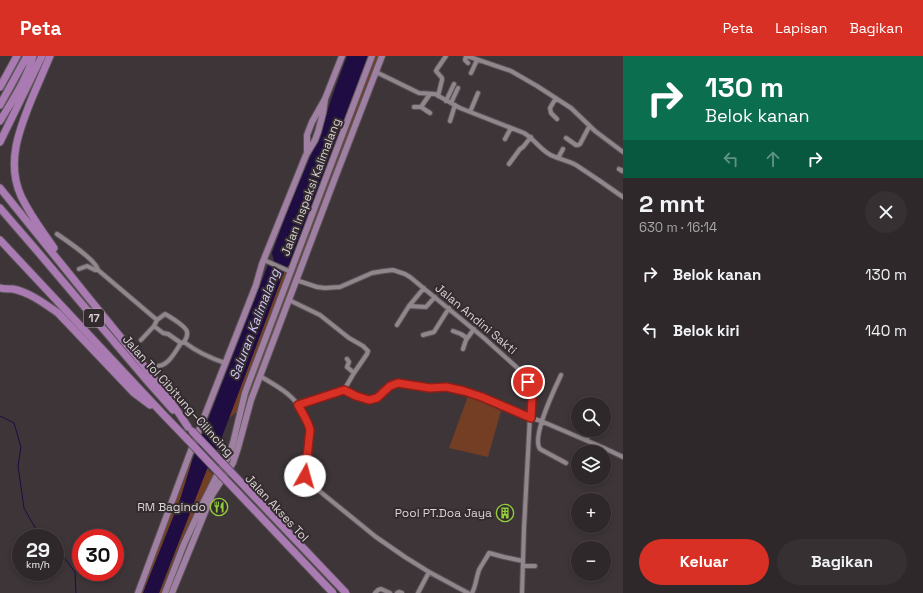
<!DOCTYPE html>
<html lang="id">
<head>
<meta charset="utf-8">
<style>
  :root { --surface:#2e282a; --page:#363032; --text:#f1f3f6; --muted:#a7a6a8; --line:#494447; --accent:#d93025 }
  body { margin:0; font-family:"Space Grotesk",sans-serif; background:var(--page); color:var(--text); height:100vh; display:flex; flex-direction:column; font-size:15px; white-space:nowrap }
  * { box-sizing:border-box; margin:0 }
  p { font-size:13px; color:var(--muted) }
  .icon { flex:none; width:22px; height:22px; fill:none; stroke:currentColor; stroke-width:2; stroke-linecap:round; stroke-linejoin:round }
  .map { position:relative; flex:1; overflow:hidden }
  .panel { display:flex; flex-direction:column; background:var(--surface); width:300px }
  .panel>* { flex:none }
  .banner { background:#0b6e4f; color:#fff; overflow:hidden }
  .tools { position:absolute; left:571px; top:341px; display:grid; gap:8px }
  .tools a { display:grid; place-items:center; width:40px; height:40px; border-radius:50%; background:var(--surface); box-shadow:0 2px 6px #0003,0 0 0 1px var(--line); font-size:20px }
  .speed { position:absolute; left:12px; top:473px; display:flex; gap:8px; font-size:20px; font-weight:700; text-align:center }
  .speed>* { display:grid; place-content:center; width:52px; height:52px; border-radius:50%; background:var(--surface); box-shadow:0 2px 6px #0003,0 0 0 1px var(--line); line-height:1 }
  .speed small { font-size:10px; font-weight:400 }
  .speed .limit { border:6px solid #d22; background:#fff; color:#111 }
  .pin { position:absolute; display:grid; place-items:center; width:34px; height:34px; color:#fff; margin:-17px; border:2px solid #fff; border-radius:50%; box-shadow:0 1px 4px #0007 }
  .me { position:absolute; width:44px; margin:-22px; rotate:7deg; stroke-linejoin:round; filter:drop-shadow(0 0 3px #0008) }
  .turn { display:flex; align-items:center; gap:14px; height:84px; padding:0 16px; font-size:18px }
  .turn .icon { width:52px; height:52px; stroke-width:2.5 }
  .turn b { display:block; font-size:28px; line-height:34px }
  .lanes { display:flex; align-items:center; height:38px; padding:0 16px; background:#0003; justify-content:center; gap:20px; direction:ltr }
  .lanes .off { opacity:.35 }
  .round { display:grid; place-items:center; flex:none; width:42px; height:42px; border-radius:21px; background:var(--page) }
  .headline { display:flex; align-items:center; justify-content:space-between; height:68px; padding:0 16px }
  h1 { font-size:24px; font-weight:700; line-height:30px }
  .action { display:flex; gap:8px; margin-top:auto; padding:8px 16px }
  .action a { flex:1; height:46px; border-radius:24px; background:var(--accent); color:#fff; font-size:16px; font-weight:700; line-height:46px; text-align:center }
  .action a+a { background:var(--page); color:var(--text) }
  ul { padding:0; list-style:none }
  li { display:flex; align-items:center; gap:12px; height:56px; padding:0 16px }
  li div { flex:1 }
  li b { display:block; font-size:15px }
  li em { font-style:normal }
  header { display:flex; align-items:center; gap:24px; box-sizing:border-box; height:56px; padding:0 20px; background:var(--accent); color:#fff }
  header strong { font-size:19px }
  nav { display:flex; gap:22px; margin-inline-start:auto; font-size:14px }
  main { display:flex; flex:1; min-height:0 }
  .map>svg:first-child { display:block }
  .green { fill:#743e25 }
  .water { fill:#1f0c43 }
  .lines { fill:none; stroke-linecap:round; stroke-linejoin:round }
  .stream { stroke:#1f0c43; stroke-width:1 }
  .minor-casing { stroke:#5a5357; stroke-width:6 }
  .primary-casing { stroke:#5a5357; stroke-width:8 }
  .motorway-casing { stroke:#5a5357; stroke-width:9 }
  .minor { stroke:#90868b; stroke-width:4 }
  .primary { stroke:#9f7fa2; stroke-width:6 }
  .motorway { stroke:#a97bb2; stroke-width:7 }
  .motorway-bridge-casing { stroke:#5a5357; stroke-width:9; stroke-linecap:butt }
  .motorway-bridge { stroke:#a97bb2; stroke-width:7 }
  .route-casing { stroke:#8d1f18; stroke-width:10 }
  .route { stroke:#d93025; stroke-width:7 }
  .labels { text-anchor:middle; stroke-width:4; stroke-linejoin:round; paint-order:stroke }
  .shield { fill:#332b2e; stroke:#a7a1a4; stroke-width:1 }
  .shield-label { font-size:11px; font-weight:bold; fill:#d9d3d6 }
  .street-label { font-size:12px; fill:#d9d3d6; stroke:#332b2e }
  .poi-label { font-size:12px; fill:#d9d3d6; stroke:#332b2e; text-anchor:end }
  .water-label { font-size:13px; font-style:italic; fill:#d1c7fe; stroke:#332b2e }
</style>
</head>
<body>
<header>
<strong>Peta</strong>
<nav><a>Peta</a><a>Lapisan</a><a>Bagikan</a></nav>
</header>
<main>
<div class="map">
<svg width="623" height="537" viewBox="0 0 623 537">
  <rect width="100%" height="100%" fill="#3d3538"/>
  <path class="green" d="M368,0H382L248,353L242,352L229,362L285,213L290,208Z
    M468,340L501,355L488,401L449,392Z
    M190,397L192,405L180,444L143,537H138Z
    M207,413L216,421L167,532L173,534L172,537H159Z"/>
  <path class="water" d="M347,0H368L290,208L285,213L219,389L207,413L159,537H143L180,444L192,405L268,209H272L274,206L272,197L289,151L321,75L334,35Z"/>
  <g class="lines">
    <path class="stream" d="M0,360L14,367L21,391L18,410L24,452L30,463L42,482
      M55,494L63,500L75,516L76,537"/>
    <defs>
      <path id="minor" d="M466,0L465,4L468,7
        M467,0L511,15L537,30L571,52L595,75L623,96
        M376,16L419,37L435,38L460,52L524,77C534,83 539,92 549,98C557,103 567,104 576,109L600,125L623,141
        M471,17L477,4
        M438,40L442,24V22L436,15L437,13L446,0
        M556,42L550,52L551,57L557,63
        M446,45L454,28
        M451,47L458,32
        M414,51H421L430,38
        M421,51L430,57
        M470,56L478,37
        M450,65L455,49
        M566,82L576,89H578L580,88L589,71
        M505,83L511,72
        M558,102L563,93
        M509,108L520,93L523,91L531,81
        M619,113L622,115L623,114
        M57,178C67,185 96,204 98,214L157,264
        M264,204L291,216
        M79,213L87,210L95,214H98
        M296,224L317,231L325,232L340,231L372,217L384,215L393,214L405,218L410,221L484,282L523,317L530,330L531,341L524,472L522,537
        M289,244L320,259L349,282L363,290L368,295L367,298L354,317L344,334
        M409,250L426,251L435,241
        M397,269L409,250L424,232
        M154,270L163,277L168,278L181,287L184,286C197,296 210,302 225,307
        M453,275L461,278L467,282
        M423,279L434,276L449,252
        M141,284L154,270L157,264L165,258C170,261 186,270 187,276C188,280 186,283 184,286
        M463,293L466,284L474,273
        M347,303L349,306L347,311L354,317
        M156,310C168,311 175,296 181,287
        M561,319C555,332 531,381 540,393L566,407
        M260,320C273,328 289,336 298,349C300,352 301,356 303,360C306,365 310,368 310,374L305,420L307,425L376,481L405,501L429,516L468,537
        M298,349L344,334L369,344L377,342L390,330L398,327L429,333L446,331L464,335L482,341L531,362L541,365L604,392L623,401
        M586,384L592,374
        M523,510H535
        M375,537L378,534L381,533L390,537
        M397,537L399,536L402,537
        M418,537L429,516
        M472,537C476,530 476,522 479,514C482,508 486,503 489,497L504,501L523,505"/>
      <path id="primary" d="M307,95V79L312,66L325,43L342,0
        M228,415L233,407L238,392L251,344L335,122L382,0
        M138,537L190,397L256,229L262,208L306,99L315,84L318,76L323,57L325,43
        M165,537L184,488L203,447L216,421L229,400L233,387L245,337L249,326L372,0
        M172,537L212,439L225,419"/>
      <path id="motorway" d="M50,0C44,14 38,28 32,42C19,74 6,107 21,140C30,159 43,176 54,192
        M0,31L17,0
        M0,49L27,0
        M0,65C12,45 27,23 33,0
        M0,86L42,0
        M0,132L92,246L162,332L188,371
        M0,152L38,196L149,327L173,354
        M0,184L162,357L187,383
        M0,232C4,233 9,233 13,233C29,236 45,248 58,257L134,337L150,349"/>
    </defs>
    <use href="#minor" class="minor-casing"/>
    <use href="#primary" class="primary-casing"/>
    <use href="#motorway" class="motorway-casing"/>
    <use href="#minor" class="minor"/>
    <use href="#primary" class="primary"/>
    <use href="#motorway" class="motorway"/>
    <defs>
      <path id="motorway-bridge" d="M192,375L346,537
        M187,383L333,537"/>
    </defs>
    <use href="#motorway-bridge" class="motorway-bridge-casing"/>
    <use href="#motorway-bridge" class="motorway-bridge"/>
  </g>
  <g class="lines">
    <defs>
      <path id="route" d="M305,420L310,374C309,367 302,356 298,349L344,334L356,340L369,344L377,342L390,330L398,327L430,332L446,331L464,335L482,341L531,362L532,341L528,326"/>
    </defs>
    <use href="#route" class="route-casing"/>
    <use href="#route" class="route"/>
  </g>
  <defs>
    <symbol id="restaurant-ring" viewBox="-11 -11 22 22"><circle r="9.5" fill="#332b2e" stroke="#93cd3d" stroke-width="1.5"/><path d="M-5-6h1v4h1v-4h1v4h1v-4h1v5L-1.5 .5V6h-2V.5L-5-1ZM5-6V6H3V1.5H1.5Q1.5-4 5-6Z" fill="#93cd3d"/></symbol>
    <symbol id="building-ring" viewBox="-11 -11 22 22"><circle r="9.5" fill="#332b2e" stroke="#93cd3d" stroke-width="1.5"/><path d="M-4-6H4V6H1V3H-1V6H-4ZM-2.5-4.3h1.7v1.8h-1.7ZM.8-4.3h1.7v1.8H.8ZM-2.5-1h1.7V.8h-1.7ZM.8-1h1.7V.8H.8Z" fill="#93cd3d"/></symbol>
  </defs>
  <g fill-rule="evenodd">
    <use href="#restaurant-ring" x="209" y="441" width="20" height="20"/>
    <use href="#building-ring" x="495" y="447" width="20" height="20"/>
  </g>
  <g class="labels">
    <rect class="shield" x="84" y="253" width="20" height="18" rx="3"/>
    <g class="shield-label">
      <text x="94" y="266">17</text>
    </g>
    <g class="street-label">
      <text transform="translate(311 131) rotate(-69)" y="4">Jalan Inspeksi Kalimalang</text>
      <text transform="translate(476 263) rotate(40)" y="4">Jalan Andini Sakti</text>
      <text transform="translate(178 340) rotate(48)" y="4">Jalan Tol Cibitung–Cilincing</text>
      <text transform="translate(277 452) rotate(47)" y="4">Jalan Akses Tol</text>
    </g>
    <g class="poi-label">
      <text x="206" y="455">RM Bagindo</text>
      <text x="492" y="461">Pool PT.Doa Jaya</text>
    </g>
    <g class="water-label">
      <text transform="translate(254 268) rotate(-69)" y="5">Saluran Kalimalang</text>
    </g>
  </g>
</svg>
<div class="tools">
<a><svg class="icon" aria-label="search" viewBox="0 0 24 24"><circle cx="10" cy="10" r="6"/><path d="M15 15l6 6"/></svg></a>
<a><svg class="icon" aria-label="layers" viewBox="0 0 24 24"><path d="M12 4l9 5-9 5-9-5zM3 14l9 5 9-5"/></svg></a>
<a>+</a>
<a>−</a>
</div>
<div class="speed"><div>29<small>km/h</small></div><div class="limit">30</div></div>
<div class="pin" style="left:528px;top:326px;background:#d93025"><svg class="icon" aria-label="arrive" viewBox="0 0 24 24"><path d="M6 21V4h12l-3 4 3 4H6"/></svg></div>
<svg class="me" style="left:305px;top:420px" viewBox="-20 -20 40 40"><circle r="19" fill="#fff"/><path d="M0-13L10 11 0 6-10 11z" fill="#d93025"/></svg>
</div>
<section class="panel">
<div class="banner">
<div class="turn"><svg class="icon" aria-label="right" viewBox="0 0 24 24"><path d="M7 20v-9h11M14 6l5 5-5 5"/></svg><div><b>130 m</b>Belok kanan</div></div>
<div class="lanes"><svg class="icon off" aria-label="left" viewBox="0 0 24 24"><path d="M17 20v-9H6M10 6l-5 5 5 5"/></svg><svg class="icon off" aria-label="ahead" viewBox="0 0 24 24"><path d="M12 20V5M6 11l6-6 6 6"/></svg><svg class="icon" aria-label="right" viewBox="0 0 24 24"><path d="M7 20v-9h11M14 6l5 5-5 5"/></svg></div>
</div>
<div class="headline"><div><h1>2 mnt</h1><p>630 m · 16:14</p></div><a class="round"><svg class="icon" aria-label="close" viewBox="0 0 24 24"><path d="M6 6l12 12M18 6L6 18"/></svg></a></div>
<ul>
<li><svg class="icon" aria-label="right" viewBox="0 0 24 24"><path d="M7 20v-9h11M14 6l5 5-5 5"/></svg><div><b>Belok kanan</b></div><em>130 m</em></li>
<li><svg class="icon" aria-label="left" viewBox="0 0 24 24"><path d="M17 20v-9H6M10 6l-5 5 5 5"/></svg><div><b>Belok kiri</b></div><em>140 m</em></li>
</ul>
<div class="action"><a>Keluar</a><a>Bagikan</a></div>
</section>
</main>
</body>
</html>
